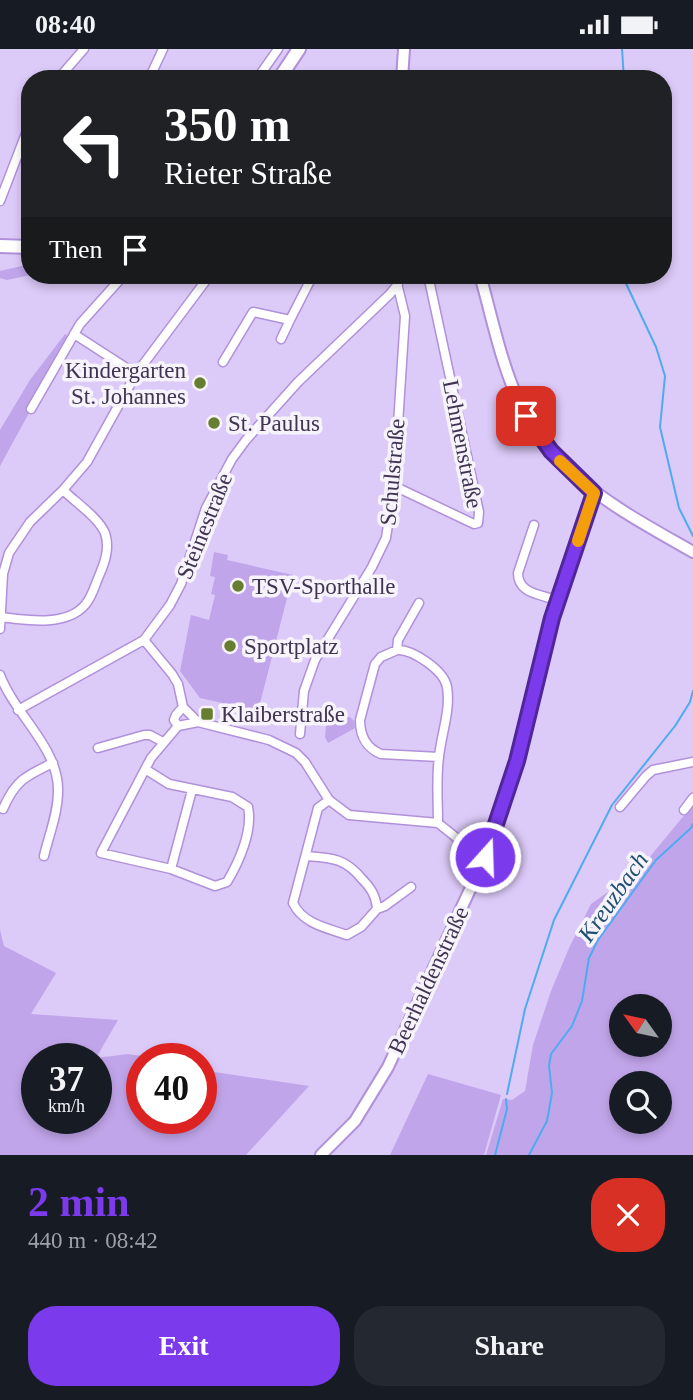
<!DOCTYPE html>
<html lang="en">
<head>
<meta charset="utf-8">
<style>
  :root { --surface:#171b24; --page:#242831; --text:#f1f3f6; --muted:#9ea1a6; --accent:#7c3aed }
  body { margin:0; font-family:Georgia,serif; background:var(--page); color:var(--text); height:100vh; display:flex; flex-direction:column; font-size:26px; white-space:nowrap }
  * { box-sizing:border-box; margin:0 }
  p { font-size:23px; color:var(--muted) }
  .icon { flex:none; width:38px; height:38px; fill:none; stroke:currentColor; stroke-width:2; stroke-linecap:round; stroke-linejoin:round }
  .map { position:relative; height:1106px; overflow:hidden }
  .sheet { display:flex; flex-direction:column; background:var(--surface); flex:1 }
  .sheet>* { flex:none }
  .guide { position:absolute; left:21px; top:21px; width:651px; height:214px; border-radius:28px; box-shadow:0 4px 10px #0003; background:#202124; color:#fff; overflow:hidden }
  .needle { width:46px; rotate:303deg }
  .buttons { position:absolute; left:609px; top:945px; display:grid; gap:14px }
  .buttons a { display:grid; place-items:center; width:63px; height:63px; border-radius:50%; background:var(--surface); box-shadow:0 4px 10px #0003; font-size:35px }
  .speed { position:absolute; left:21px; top:994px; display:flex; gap:14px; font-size:35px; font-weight:700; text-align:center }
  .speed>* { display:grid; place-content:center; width:91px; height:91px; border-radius:50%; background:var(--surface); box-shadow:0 4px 10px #0003; line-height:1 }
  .speed small { font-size:18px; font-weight:400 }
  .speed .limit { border:10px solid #d22; background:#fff; color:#111 }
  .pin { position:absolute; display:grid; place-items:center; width:60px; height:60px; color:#fff; margin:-30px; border-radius:14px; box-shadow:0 4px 10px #0006 }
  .me { position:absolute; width:77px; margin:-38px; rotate:20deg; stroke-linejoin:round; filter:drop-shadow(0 0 5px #0008) }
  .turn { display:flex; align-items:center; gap:24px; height:147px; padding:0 28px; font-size:32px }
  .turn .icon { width:91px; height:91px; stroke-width:2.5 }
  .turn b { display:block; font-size:49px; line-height:60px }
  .then { display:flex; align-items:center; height:66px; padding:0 28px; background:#0003; gap:14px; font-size:26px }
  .round { display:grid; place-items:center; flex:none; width:74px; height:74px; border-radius:28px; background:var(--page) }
  .overview { display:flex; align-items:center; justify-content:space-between; height:119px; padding:0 28px }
  h1 { font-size:42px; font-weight:800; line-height:52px; color:var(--accent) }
  .action { display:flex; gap:14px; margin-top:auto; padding:14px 28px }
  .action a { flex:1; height:80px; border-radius:28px; background:var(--accent); color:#fff; font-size:28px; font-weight:800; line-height:80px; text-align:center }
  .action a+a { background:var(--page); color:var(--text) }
  .status { display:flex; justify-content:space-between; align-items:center; height:49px; padding:0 35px; background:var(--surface); direction:ltr }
  .status svg { height:19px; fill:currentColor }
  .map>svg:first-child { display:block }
  .green { fill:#c1a5ea; fill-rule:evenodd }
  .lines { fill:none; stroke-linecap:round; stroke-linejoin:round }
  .stream { stroke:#4eabef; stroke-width:2 }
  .minor-casing { stroke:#b091da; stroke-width:11 }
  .tertiary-casing { stroke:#b091da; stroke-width:14 }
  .primary-casing { stroke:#b091da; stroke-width:16 }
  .minor { stroke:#fff; stroke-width:8 }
  .tertiary { stroke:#fff; stroke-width:10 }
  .primary { stroke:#fff; stroke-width:12 }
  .route-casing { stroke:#51269a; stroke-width:18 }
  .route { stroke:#7c3aed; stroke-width:12 }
  .slow { stroke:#f59e0b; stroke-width:12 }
  .poi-dot { fill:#677d2f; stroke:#f6f3fb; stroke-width:2.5 }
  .labels { text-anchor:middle; stroke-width:7; stroke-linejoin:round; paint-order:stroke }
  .poi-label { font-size:23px; fill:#413453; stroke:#f6f3fb; text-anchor:start }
  .street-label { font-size:23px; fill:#413453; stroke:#f6f3fb }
  .water-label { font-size:24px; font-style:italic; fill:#1f4f72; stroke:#f6f3fb }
</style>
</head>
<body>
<div class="status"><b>08:40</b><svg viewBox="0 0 49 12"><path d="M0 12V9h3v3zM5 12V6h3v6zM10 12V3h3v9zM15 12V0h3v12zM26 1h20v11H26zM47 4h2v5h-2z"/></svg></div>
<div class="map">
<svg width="693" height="1106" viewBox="0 0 693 1106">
  <rect width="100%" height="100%" fill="#dccaf8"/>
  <path class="green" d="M30,215V226L7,231L0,229V222Z
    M65,285L70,289L0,417V381L30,331Z
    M214,503L228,506L227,511L293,526L258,662L200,649L180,622L191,566L209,571L215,546L211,545L215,528L210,527Z
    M338,666L350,668L354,672L355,679L328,694L325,688L326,677Z
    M691,758L693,759V1106H486L503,1050L512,1051L525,1042L533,996L551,942L569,899L591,855L639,821ZM621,957H660V996H621ZM621,1034H660V1073H621Z
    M0,881L4,897L56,924L31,965L118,971L96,1009L128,1005L162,1010H142V1069H201V1021L309,1037L246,1106H0ZM37,1010H96V1069H37Z
    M428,1025L501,1046L484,1106H390Z"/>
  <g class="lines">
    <path class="stream" d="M622,0L624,30
      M622,226L656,298L665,327L660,378L679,459L693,487
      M627,235L629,226
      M507,1045L525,960L554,871L612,756L675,677L690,653L693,642
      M495,1106L507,1060L506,1050
      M529,1106L547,1072L552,1044L549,1017L551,1005L572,977L582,952L589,909L598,891L656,811L691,779L693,775"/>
    <defs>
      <path id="minor" d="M58,30L84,0
        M149,30L163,0
        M257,30L278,0
        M0,152L30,74
        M74,285L136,325
        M281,290L290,271
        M223,313L253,263L290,271L313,226
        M31,360L80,275L124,226
        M394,437L474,475L478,474L479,463L428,226
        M534,476L518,524C518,546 543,545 558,552
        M419,554L398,591L397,601C412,600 444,621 447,638C451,661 441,686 439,708C436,730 438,752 438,774
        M1,568C26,571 66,578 85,556C92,548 95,536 99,527C105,513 110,499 105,484C98,468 75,453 63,441
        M0,580L3,525L9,504L30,473L63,441L87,413L136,325L210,226
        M144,591L172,625L178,635L183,658L198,673L269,691L296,704L305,713L329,751L349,766L438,774L468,798L485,808
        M397,601L381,608L375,615L360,671C360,686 366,699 381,705L439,708
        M0,626C15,666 59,699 58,742C58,764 49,786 44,807
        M18,661L144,591L170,556L181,535L206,459L232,410L246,391L298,333L390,245L398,235
        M178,677L174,671L176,666L183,658
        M300,685L304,642L315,611L372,518L386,489L394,437L405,267L395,226
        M98,699L144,686H150L163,693
        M145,720L169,735L232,748L248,758C253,782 239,813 227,833L215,837L171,820L101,804L151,709L178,677L198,673
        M620,758L646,727L653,721L693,713
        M3,760C15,732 25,727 53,714
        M684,761L693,749
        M306,807C332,809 345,809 362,830C371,839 376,847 377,860L361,878L347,886C327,879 303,875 293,854L318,759L329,751
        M171,820L192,741
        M377,860L385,857L411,838"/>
      <path id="tertiary" d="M402,30L404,0
        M480,226C492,268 501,315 520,355C555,429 625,464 693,503
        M321,1106L355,1072L388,1018L485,808L517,712L552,569L594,444"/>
      <path id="primary" d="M279,30L299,0
        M0,197L30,198"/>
    </defs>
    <use href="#minor" class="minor-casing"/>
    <use href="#tertiary" class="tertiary-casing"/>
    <use href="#primary" class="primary-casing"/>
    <use href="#minor" class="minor"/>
    <use href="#tertiary" class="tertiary"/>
    <use href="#primary" class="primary"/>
  </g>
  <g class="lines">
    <defs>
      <path id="route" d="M485,808L517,712L552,569L594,444L551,402L526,367"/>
    </defs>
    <use href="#route" class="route-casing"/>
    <use href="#route" class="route"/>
    <path class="slow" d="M560,412L594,444L578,492"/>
  </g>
  <g class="poi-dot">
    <circle cx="200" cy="334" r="7"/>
    <circle cx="214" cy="374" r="7"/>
    <circle cx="238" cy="537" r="7"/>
    <circle cx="230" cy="597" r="7"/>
    <rect x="200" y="658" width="14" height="14" rx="3.5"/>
  </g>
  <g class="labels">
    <g class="poi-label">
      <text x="186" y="329" text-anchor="end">Kindergarten<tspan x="186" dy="26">St. Johannes</tspan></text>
      <text x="228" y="382">St. Paulus</text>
      <text x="252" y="545">TSV-Sporthalle</text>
      <text x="244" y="605">Sportplatz</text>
      <text x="221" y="673">Klaiberstraße</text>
    </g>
    <g class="street-label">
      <text transform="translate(463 395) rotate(79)" y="8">Lehmenstraße</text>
      <text transform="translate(392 423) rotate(-85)" y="8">Schulstraße</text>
      <text transform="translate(204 477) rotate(-68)" y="8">Steinestraße</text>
      <text transform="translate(428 931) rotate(-65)" y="8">Beerhaldenstraße</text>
    </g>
    <g class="water-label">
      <text transform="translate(613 848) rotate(-55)" y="8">Kreuzbach</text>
    </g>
  </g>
</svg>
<div class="buttons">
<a><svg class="needle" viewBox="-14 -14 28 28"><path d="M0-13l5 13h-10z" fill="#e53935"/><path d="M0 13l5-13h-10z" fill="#9ea1a6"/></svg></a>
<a><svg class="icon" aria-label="search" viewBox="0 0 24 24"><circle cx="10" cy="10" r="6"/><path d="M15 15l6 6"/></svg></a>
</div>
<div class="speed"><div>37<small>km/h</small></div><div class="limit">40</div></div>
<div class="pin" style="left:526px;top:367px;background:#d93025"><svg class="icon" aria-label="arrive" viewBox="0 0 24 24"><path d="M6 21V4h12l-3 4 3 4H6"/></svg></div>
<svg class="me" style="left:485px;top:808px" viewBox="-20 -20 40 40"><circle r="17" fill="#7c3aed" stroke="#fff" stroke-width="3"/><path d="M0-11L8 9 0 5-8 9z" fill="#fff"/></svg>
<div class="guide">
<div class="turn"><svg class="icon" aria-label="left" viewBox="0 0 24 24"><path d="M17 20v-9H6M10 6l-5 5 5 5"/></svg><div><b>350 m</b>Rieter Straße</div></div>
<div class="then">Then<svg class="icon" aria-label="arrive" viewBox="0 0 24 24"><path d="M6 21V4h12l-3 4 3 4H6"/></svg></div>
</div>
</div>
<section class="sheet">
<div class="overview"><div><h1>2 min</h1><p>440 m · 08:42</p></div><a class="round" style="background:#d93025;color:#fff"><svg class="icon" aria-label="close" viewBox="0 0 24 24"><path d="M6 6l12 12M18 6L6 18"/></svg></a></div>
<div class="action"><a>Exit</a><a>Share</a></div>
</section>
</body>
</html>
